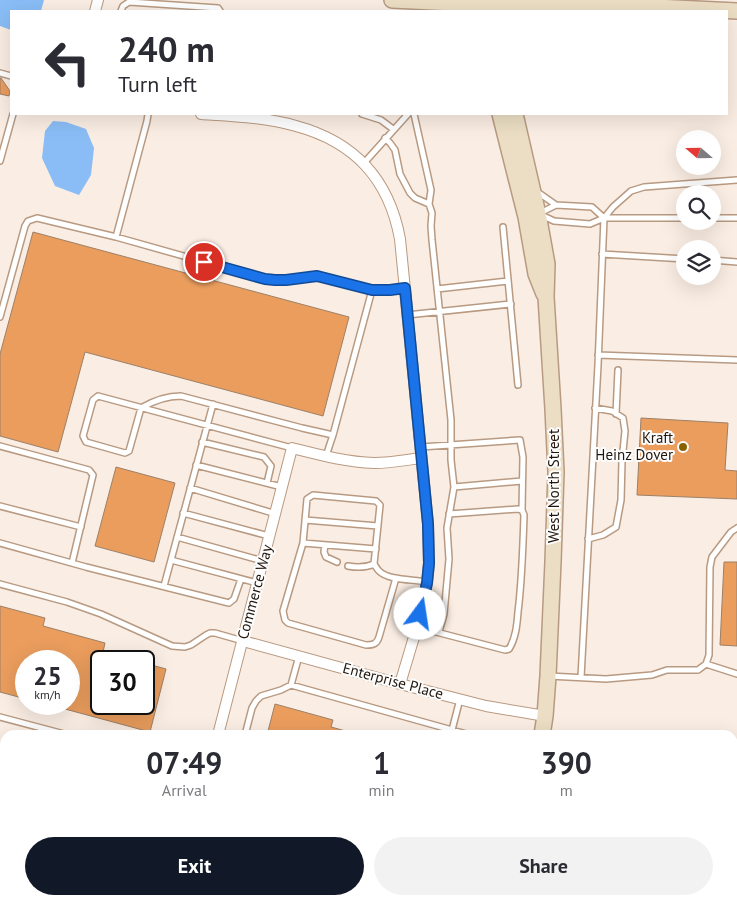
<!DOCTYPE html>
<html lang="en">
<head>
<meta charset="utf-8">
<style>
  :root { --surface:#fff; --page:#f2f2f3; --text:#2b2b33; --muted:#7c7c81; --accent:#111827 }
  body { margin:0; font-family:"PT Sans",sans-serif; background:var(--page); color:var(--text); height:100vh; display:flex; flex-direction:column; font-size:19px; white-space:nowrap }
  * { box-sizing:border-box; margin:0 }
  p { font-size:16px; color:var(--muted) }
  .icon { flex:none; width:28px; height:28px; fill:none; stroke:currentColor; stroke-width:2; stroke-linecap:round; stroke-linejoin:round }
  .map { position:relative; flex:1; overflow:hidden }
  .sheet { position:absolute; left:0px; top:730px; width:738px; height:175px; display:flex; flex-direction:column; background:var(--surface); border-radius:15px 15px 0 0; box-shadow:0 5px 20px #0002 }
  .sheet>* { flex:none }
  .banner { position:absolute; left:10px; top:10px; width:718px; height:105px; border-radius:0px; box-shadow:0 5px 20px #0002; background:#fff; color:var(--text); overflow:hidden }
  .needle { width:32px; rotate:290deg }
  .controls { position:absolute; left:676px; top:130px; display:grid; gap:10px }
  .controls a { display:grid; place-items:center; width:45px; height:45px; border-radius:50%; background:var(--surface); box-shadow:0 5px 20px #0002; font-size:25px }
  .speed { position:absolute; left:15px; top:650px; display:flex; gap:10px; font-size:25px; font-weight:700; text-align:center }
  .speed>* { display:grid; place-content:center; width:65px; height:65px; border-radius:50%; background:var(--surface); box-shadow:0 5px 20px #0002; line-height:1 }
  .speed small { font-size:12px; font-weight:400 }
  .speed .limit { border:2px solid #111; border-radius:8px; background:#fff; color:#111 }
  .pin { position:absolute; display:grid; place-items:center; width:42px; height:42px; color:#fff; margin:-21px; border:2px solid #fff; border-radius:50%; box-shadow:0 1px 5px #0007 }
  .me { position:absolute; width:55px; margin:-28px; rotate:14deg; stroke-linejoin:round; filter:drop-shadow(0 0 4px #0008) }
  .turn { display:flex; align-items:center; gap:18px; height:105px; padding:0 25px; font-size:22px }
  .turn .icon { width:65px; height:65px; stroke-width:2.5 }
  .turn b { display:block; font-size:35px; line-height:42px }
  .eta { display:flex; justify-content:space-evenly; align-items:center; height:85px; text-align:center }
  .eta b { font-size:30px; font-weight:800; line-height:35px }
  .primary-button { display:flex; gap:10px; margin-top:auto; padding:10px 25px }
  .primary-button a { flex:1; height:58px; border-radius:30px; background:var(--accent); color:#fff; font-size:20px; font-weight:800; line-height:58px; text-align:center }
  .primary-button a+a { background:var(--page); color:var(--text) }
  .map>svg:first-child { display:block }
  .green { fill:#c1da83 }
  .water { fill:#8abdf6 }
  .building { fill:#ea9d5d; stroke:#9d8068 }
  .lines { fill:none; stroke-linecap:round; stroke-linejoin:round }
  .service-casing { stroke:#b89a82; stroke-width:8 }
  .minor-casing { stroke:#b89a82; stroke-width:12 }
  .secondary-casing { stroke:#b89a82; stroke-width:18 }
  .service { stroke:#fff; stroke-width:5 }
  .minor { stroke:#fff; stroke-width:10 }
  .secondary { stroke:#ebdec4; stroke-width:15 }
  .rail-casing { stroke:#61554c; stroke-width:4.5 }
  .rail { stroke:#fdfdfd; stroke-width:2.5; stroke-dasharray:8; stroke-linecap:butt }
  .route-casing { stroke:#114b97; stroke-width:12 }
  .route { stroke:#1a73e8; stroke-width:9 }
  .poi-dot { fill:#876200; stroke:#fdfdfd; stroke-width:2 }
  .labels { text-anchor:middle; stroke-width:4; stroke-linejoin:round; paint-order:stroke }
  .poi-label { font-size:15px; fill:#21160d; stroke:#fdfdfd; text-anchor:end }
  .street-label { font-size:15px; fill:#21160d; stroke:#fdfdfd }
</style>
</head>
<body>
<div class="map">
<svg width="737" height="905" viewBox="0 0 737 905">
  <rect width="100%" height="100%" fill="#faede3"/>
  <path class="green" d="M0,758L5,759V804L0,803Z"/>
  <path class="water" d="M0,0H44L41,11H11V30L0,26Z
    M53,121L66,122L86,129L94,148L91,175L79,195L55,186L42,158L45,131Z"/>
  <path class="building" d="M0,78H1L10,91L9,96L0,94Z
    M33,232L349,317L323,416L85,352L58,452L0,436V354Z
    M641,418L728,423L725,470L737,471V499L637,495Z
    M116,467L175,483L154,562L95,546Z
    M724,562H737V646L720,645Z
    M0,606L45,618L43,626L105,643L103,652L128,659L127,661H101V704H144V663L166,669L150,732L54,706V704H69V661H26V699L0,692Z
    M275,704L333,720L331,727L353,733L352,735H267Z"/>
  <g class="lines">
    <defs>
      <path id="service" d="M121,11L123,6L129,2L218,8L220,11
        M0,73L11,76
        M362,114L381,120L393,129
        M414,114L431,190L429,204L432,213L431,226L432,240L451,420V460L454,487L447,528L449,559L444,614L439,632
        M385,138L390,143L395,150L400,174L410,193L415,198L429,204
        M0,161L13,114
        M364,163L408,114
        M536,191L556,205
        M540,213L556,205L592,207L604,218L590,224L554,221L541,215
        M604,218H685
        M712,218H737
        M503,227L518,385
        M116,237L147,121L148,114
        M602,254L685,259
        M712,260L737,262
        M437,289L508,281
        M372,290L405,288
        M407,315L511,304
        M0,317L25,226L28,221L37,218L116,237L265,279L286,280L317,276L372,290L333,435L302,428L181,396C167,396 153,401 141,408L129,451L125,453L86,442L83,436L93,400L98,396C163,414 228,431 292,448
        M598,355L737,360
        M213,404L171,560L257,583
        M616,414L618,370
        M202,442L264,457L271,466L267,483
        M0,446L89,470L93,475L72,563
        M421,447L520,440L523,457L522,510
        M326,456L333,435
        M196,465L282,487
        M454,487L522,481
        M190,488L276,514
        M0,506L81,527
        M183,513L269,536
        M305,520L378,526
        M177,537L263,561
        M588,539L603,535L616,527L621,500L622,461L625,431L623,418L612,411L595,408
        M0,543L86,567L229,603L234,599L241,579
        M303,543L376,549
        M325,545L324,552L326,557L337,562
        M348,566C358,568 365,568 374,564
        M396,578L379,637C377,644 373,645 366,645L288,623L285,620L283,611L303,543L307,499L313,495L376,501L380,505L374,564C376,567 377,569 379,571C389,581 414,579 427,582
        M0,584L67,602L101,614L172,646L185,647L191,645L206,635L210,633H215L243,641
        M164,586L171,560
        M417,627L505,650L509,649C516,638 517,624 518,612C522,580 523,547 524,515L522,510L518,509L449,514
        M299,656L291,685L452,730L460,699
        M706,664L737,674
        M549,676L606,679L652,675L667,670H698L706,664L709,655L710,567L712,557L731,532L737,528
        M581,677L598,365L604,218L613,207L631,191L644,187L737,180
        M0,717L68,735
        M452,730L470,735
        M245,735L252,708L256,701L261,696L281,690L291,685
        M732,778H737"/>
      <path id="minor" d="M95,11L98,0
        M201,114C232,116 265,117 296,126C355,142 389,179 400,239L428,524L429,563L427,583L417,627L400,684
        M243,641L400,684L486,706L545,716
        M218,735L292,448C320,455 346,462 374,463C390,463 406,460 421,458
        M143,900V905"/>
      <path id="secondary" d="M392,0L475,4H593L737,11
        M500,114L526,217L536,274L544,294
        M515,114L538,214L547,264L546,297L553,409L556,472L553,562L548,676L545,716L542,735
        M498,905L499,900"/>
    </defs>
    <use href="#service" class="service-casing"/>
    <use href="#minor" class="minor-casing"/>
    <use href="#secondary" class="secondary-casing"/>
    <use href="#service" class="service"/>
    <use href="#minor" class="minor"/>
    <use href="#secondary" class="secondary"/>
    <defs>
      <path id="rail" d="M732,846L737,847"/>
    </defs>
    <use href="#rail" class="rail-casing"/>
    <use href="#rail" class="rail"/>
  </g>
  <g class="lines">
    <defs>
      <path id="route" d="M204,262L265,279L275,280H286L317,276L372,290H390L405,288L428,524L429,563L427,583L420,614"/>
    </defs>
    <use href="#route" class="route-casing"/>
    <use href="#route" class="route"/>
  </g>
  <circle class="poi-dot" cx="683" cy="447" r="5"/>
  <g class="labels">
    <g class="poi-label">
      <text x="673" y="443">Kraft<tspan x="673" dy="17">Heinz Dover</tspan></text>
    </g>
    <g class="street-label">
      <text transform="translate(554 486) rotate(-90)" y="5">West North Street</text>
      <text transform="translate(255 592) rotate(-75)" y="5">Commerce Way</text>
      <text transform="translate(393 681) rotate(15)" y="5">Enterprise Place</text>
    </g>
  </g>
</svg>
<div class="controls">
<a><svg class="needle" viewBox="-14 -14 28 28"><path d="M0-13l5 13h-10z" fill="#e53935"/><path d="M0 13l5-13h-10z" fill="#7c7c81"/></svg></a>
<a><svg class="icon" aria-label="search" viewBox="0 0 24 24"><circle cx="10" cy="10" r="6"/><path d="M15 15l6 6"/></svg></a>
<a><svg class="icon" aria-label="layers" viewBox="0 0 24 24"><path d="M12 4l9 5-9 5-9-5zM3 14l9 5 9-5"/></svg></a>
</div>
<div class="speed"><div>25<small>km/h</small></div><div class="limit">30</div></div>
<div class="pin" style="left:204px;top:262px;background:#d93025"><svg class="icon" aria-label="arrive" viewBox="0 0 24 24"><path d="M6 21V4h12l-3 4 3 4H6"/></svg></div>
<svg class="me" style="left:420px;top:614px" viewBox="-20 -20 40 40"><circle r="19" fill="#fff"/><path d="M0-13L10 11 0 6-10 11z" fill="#1a73e8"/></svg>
<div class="banner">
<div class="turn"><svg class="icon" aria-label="left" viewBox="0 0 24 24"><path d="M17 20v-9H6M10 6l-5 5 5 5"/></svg><div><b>240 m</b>Turn left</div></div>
</div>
<section class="sheet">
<div class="eta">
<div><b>07:49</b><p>Arrival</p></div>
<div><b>1</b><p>min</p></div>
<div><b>390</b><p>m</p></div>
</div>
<div class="primary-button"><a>Exit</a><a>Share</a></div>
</section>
</div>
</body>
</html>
